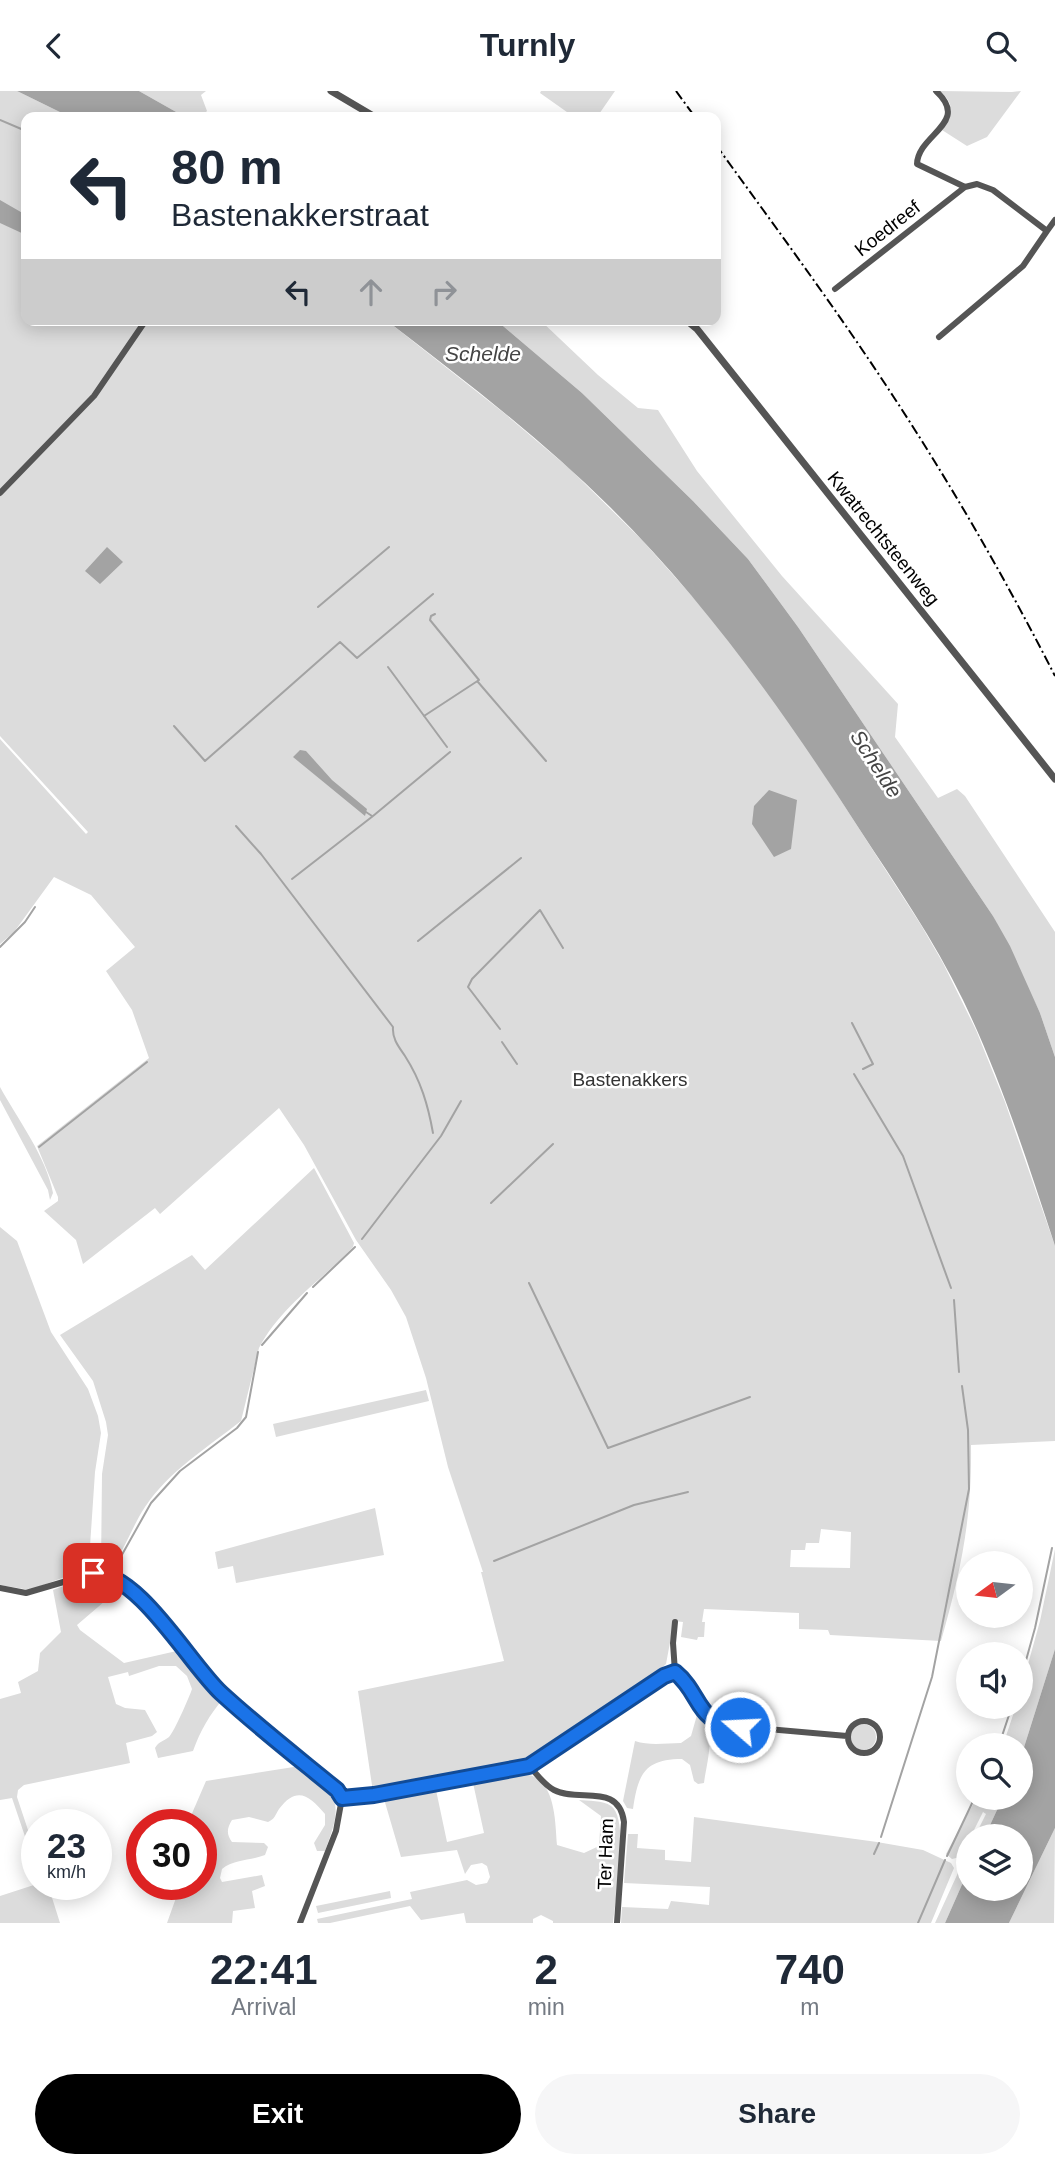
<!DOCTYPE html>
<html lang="en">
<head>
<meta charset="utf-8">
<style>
  :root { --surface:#fff; --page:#f6f6f7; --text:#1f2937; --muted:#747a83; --accent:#000 }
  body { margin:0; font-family:Arial,sans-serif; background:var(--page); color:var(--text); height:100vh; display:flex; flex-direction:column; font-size:26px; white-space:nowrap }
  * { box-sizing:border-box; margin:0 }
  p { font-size:23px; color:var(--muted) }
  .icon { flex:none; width:38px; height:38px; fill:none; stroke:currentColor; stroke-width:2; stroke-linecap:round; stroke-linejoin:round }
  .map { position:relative; height:1832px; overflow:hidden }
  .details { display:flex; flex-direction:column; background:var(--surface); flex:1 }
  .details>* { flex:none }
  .guide { position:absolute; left:21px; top:21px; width:700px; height:214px; border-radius:14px; box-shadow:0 4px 18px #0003; background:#fff; color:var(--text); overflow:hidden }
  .needle { width:46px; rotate:255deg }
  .controls { position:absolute; left:956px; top:1460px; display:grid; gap:14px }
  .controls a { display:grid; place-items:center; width:77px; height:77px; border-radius:50%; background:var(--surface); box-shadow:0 4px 18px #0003; font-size:35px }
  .speed { position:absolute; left:21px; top:1718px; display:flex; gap:14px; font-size:35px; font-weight:700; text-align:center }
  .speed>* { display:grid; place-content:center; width:91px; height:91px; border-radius:50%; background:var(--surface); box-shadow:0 4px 18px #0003; line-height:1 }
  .speed small { font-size:18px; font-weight:400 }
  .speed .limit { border:10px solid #d22; background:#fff; color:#111 }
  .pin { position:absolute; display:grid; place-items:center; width:60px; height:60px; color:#fff; margin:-30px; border-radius:14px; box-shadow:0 4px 10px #0006 }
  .me { position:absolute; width:77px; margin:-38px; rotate:289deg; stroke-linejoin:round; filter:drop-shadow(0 0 5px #0008) }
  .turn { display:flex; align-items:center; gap:24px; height:147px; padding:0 35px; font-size:32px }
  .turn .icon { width:91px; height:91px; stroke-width:2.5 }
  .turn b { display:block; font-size:49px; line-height:60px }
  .lanes { display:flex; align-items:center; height:66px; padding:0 35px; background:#0003; justify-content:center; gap:35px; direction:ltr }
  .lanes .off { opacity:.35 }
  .eta { display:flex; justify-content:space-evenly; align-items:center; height:119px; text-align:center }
  .eta b { font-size:42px; font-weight:700; line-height:49px }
  .primary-button { display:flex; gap:14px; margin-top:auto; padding:14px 35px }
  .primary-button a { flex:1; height:80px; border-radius:42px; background:var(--accent); color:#fff; font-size:28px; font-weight:700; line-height:80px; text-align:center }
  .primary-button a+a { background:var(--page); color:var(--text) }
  header { display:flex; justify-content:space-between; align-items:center; height:91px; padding:0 35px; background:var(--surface); font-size:32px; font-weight:700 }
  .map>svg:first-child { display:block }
  .green { fill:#dcdcdc; fill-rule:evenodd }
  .water { fill:#a3a3a3 }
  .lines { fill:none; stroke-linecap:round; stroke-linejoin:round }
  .stream { stroke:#a3a3a3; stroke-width:2 }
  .minor { stroke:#555; stroke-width:6 }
  .tertiary { stroke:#555; stroke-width:7 }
  .rail { stroke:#000; stroke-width:2; stroke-dasharray:10 3.5 2 3.5; stroke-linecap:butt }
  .route-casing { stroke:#114b97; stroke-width:18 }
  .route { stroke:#1a73e8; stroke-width:12 }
  .labels { text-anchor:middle; stroke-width:5; stroke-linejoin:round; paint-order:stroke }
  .street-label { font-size:19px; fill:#000; stroke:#fff }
  .park-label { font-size:19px; fill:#333; stroke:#fff }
  .water-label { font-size:21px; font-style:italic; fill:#444; stroke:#fff }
</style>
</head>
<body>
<header><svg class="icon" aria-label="back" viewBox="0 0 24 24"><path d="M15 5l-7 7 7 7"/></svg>Turnly<svg class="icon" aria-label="search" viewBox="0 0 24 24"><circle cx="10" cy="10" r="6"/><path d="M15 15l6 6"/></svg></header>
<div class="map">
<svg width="1055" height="1832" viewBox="0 0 1055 1832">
  <rect width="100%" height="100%" fill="#fff"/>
  <path class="green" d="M0,0H17L70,26H26V229H386L504,322L570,378L642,449L708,523L769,602L813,666L921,834L943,872L976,939L1005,1011L1055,1155V1350L971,1354C972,1428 961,1480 941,1550L830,1544L828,1539L799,1538V1522L704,1518L702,1531H705L704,1546H698L697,1549L681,1546L683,1531L674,1530L666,1573L655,1583L529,1672L373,1701L358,1600L504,1570L481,1481H483L448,1376L426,1287L406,1226L391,1199L356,1149L304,1054L279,1017L160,1123L155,1117L83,1173L76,1149L44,1120L58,1110V1106L37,1055L149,967L132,919L106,880L135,856L91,804L54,786L14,841L0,853V648L86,743L88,741L0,645ZM821,1438L851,1441L850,1477L790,1476L791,1459H805L806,1452H819Z
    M139,0H206L201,4L207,20L204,23L209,26H185Z
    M541,0H615L597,26H574L540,2Z
    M940,0L1012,1L1021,0L987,46L967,55L942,39C952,21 956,15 940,0Z
    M496,229H540L598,284L638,317L658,319L697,380L782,485L898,613L895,646L938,707L957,698L965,705L1055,841V966L1040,922L993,825L798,536L748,468L693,410L582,302Z
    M0,996C17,1027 47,1067 53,1102L50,1109L48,1099L0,1009Z
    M314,1077L354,1152L353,1156C322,1189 280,1216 259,1257L241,1330C208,1356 169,1380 145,1416C133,1434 126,1455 114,1473L111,1475L101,1476L102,1383L108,1344L106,1331L93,1290L60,1244L192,1164L205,1179Z
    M0,1136L17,1150L51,1241L88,1298L98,1325L101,1342L95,1381L89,1470L86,1478L30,1499L0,1494Z
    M426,1299L429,1310L276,1346L273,1333Z
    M375,1417L384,1464L236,1492L233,1475L218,1478L215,1461Z
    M1055,1458V1558L1020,1669V1654H1003L1016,1615H1020V1602L1040,1530Z
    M93,1484L108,1485L118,1493L112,1504L77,1534L80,1539L124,1572L181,1559L223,1608C210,1623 200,1640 193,1660L158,1667L155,1657C159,1650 163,1651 169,1646C174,1641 189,1607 192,1598L187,1585L176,1575H159L129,1585L128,1581L108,1586L116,1613L125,1617L145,1619L157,1641L152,1645L126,1652L130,1672L24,1694L18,1699L17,1706L37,1766V1781L12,1707L0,1709V1608L21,1602L18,1591L38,1580L40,1562L61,1541L53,1499Z
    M697,1624C719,1633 706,1674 704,1692L698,1693L694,1690L690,1674L682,1668C644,1668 638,1684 633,1718L627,1717L623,1710L635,1650C650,1655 666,1652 681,1652L691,1645Z
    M850 1646a13 13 0 1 1 26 0a13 13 0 1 1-26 0Z
    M300,1675C342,1705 342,1714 325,1760H317L314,1752L325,1734V1723C310,1705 297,1694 279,1718C275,1724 275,1728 268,1731L249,1726L232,1729C227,1737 226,1743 232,1751L264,1752L268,1756L265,1764C250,1770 234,1768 222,1778L220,1787L222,1791L262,1784L265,1795L252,1800L255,1817L233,1820L232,1832H167L177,1804V1794H201V1734H187L206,1690Z
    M523,1683C556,1685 555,1730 557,1754L584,1762L599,1755L601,1725L579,1709C588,1710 603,1709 611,1715C630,1728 615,1810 613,1832H553V1830L541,1824L533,1828V1832H466L464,1822L421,1829L410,1815L330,1832H318L317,1828L412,1808L410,1801L467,1789L476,1794L487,1792L490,1786L487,1775L482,1772L471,1774L465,1783L457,1759L401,1766L384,1708L436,1699L447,1751L484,1742L473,1692Z
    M977,1706H1003L985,1745H975L986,1723L983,1721L971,1745H968V1751L960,1766L952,1768L946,1763Z
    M694,1726L877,1751L923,1759L951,1772L954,1777L931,1832H621L622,1816L668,1818L671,1810L709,1814L710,1796L624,1792L628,1743H638L637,1757L665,1759V1769L691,1771Z
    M1055,1737L1054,1832H1009Z
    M968,1760V1780L945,1832H935Z
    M37,1793L48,1794L60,1832H0V1805Z
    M390,1800L391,1807L318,1822L316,1815Z"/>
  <path class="water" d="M17,0H139L185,26H70Z
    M0,109L26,124V144L0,132Z
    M386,229H496L582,302L693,410L748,468L798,536L993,825L1010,855L1040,922L1055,966V1155C1028,1072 1001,988 963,909C934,849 896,794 860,739C786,624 708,513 610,416C541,348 463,288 386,229Z
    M107,456L123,471L100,493L85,480Z
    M300,659L306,660L332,689L367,718L365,725L293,666Z
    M769,699L797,709L791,758L774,766L752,733L754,715Z
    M1055,1558V1737L1009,1832H945L968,1780V1797H1020V1745H985L1003,1706H1020V1669Z"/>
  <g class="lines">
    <path class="stream" d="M0,29L26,40
      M318,516L389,456
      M388,576L447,656
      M478,591L546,670
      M424,625L479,589L430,529L431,525L435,523
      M174,635L205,670L340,551L357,567L433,503
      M366,721L372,725
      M236,735L261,763L393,936C392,948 399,956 405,965C421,990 428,1014 433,1042
      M292,788L373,725L450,661
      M418,850L521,767
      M0,856L25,831L35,816
      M852,932L873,973L863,978
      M500,938L468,896L472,888L540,819L563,857
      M502,951L517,973
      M854,983L903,1065L951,1197
      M39,1056L147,971
      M491,1112L553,1053
      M362,1148L441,1045L461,1010
      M529,1192L608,1357L750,1306
      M313,1196L355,1156
      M954,1209L959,1281
      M262,1254L307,1202
      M494,1470L634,1414L688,1401
      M110,1479L119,1469L151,1412L180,1380L237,1337L246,1326L258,1261
      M1020,1591L1035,1537L1052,1457
      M999,1654L1012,1615
      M881,1746L932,1586L969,1398L968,1339L962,1295
      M874,1763L879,1752
      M947,1765L975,1706
      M918,1832L945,1769"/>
    <path class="minor" d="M936,0C971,32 918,43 917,73L965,96
      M835,198L965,96L977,93L993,99L1047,140L1055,129
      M939,246L1023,175L1047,140
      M0,402L94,305L146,229
      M0,1497L26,1502L94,1482L114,1486L133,1500L152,1521L223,1604L337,1699L342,1707L374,1704L529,1675L664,1585L675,1581C694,1597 699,1625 724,1634L847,1645
      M675,1531L673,1552L675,1581
      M848 1646a16 16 0 1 1 32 0a16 16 0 1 1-32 0Z
      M529,1675C537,1683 544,1694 554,1699C579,1712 619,1691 624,1731L617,1832
      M300,1832L336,1740L342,1707"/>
    <path class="tertiary" d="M331,0L375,26
      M686,229L697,238L1055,688"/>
    <path class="rail" d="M676,0L695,26
      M716,54C776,137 837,219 893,305C952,395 1006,489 1055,585"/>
  </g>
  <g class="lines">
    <defs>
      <path id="route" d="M93,1482C139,1482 189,1572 221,1602C258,1636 298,1667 337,1699L342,1707L374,1704L529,1675L664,1585L675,1581C703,1604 694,1632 740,1636"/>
    </defs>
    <use href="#route" class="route-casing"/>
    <use href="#route" class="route"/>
  </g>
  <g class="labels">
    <g class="street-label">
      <text transform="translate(887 137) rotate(-38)" y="7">Koedreef</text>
      <text transform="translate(884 447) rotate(51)" y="7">Kwatrechtsteenweg</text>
      <text transform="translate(605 1763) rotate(-88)" y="7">Ter Ham</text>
    </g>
    <g class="park-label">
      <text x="630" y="995">Bastenakkers</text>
    </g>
    <g class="water-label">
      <text x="483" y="270">Schelde</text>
      <text transform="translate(876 673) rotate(57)" y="7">Schelde</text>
    </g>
  </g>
</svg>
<div class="controls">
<a><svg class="needle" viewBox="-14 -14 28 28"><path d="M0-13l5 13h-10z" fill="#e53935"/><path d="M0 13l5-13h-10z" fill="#747a83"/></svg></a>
<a><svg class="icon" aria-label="sound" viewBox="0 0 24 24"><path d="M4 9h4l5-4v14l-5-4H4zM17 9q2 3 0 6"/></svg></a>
<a><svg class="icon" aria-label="search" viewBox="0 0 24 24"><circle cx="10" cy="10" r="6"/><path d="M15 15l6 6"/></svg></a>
<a><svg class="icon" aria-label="layers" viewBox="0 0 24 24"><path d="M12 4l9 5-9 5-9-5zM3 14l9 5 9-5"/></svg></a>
</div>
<div class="speed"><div>23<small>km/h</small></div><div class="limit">30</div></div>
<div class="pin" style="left:93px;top:1482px;background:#d93025"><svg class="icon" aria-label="arrive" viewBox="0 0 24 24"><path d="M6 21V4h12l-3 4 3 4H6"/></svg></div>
<svg class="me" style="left:740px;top:1636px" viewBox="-20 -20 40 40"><circle r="17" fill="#1a73e8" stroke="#fff" stroke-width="3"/><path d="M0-11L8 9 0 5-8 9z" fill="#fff"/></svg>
<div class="guide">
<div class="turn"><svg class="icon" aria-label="left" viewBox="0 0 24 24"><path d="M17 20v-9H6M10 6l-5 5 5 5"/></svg><div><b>80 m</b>Bastenakkerstraat</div></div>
<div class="lanes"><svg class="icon" aria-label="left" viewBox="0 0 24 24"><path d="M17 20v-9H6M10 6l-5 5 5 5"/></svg><svg class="icon off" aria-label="ahead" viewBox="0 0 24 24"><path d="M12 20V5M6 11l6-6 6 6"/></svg><svg class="icon off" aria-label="right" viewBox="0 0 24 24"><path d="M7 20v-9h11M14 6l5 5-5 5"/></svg></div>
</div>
</div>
<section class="details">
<div class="eta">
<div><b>22:41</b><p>Arrival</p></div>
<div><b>2</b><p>min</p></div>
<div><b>740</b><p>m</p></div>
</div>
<div class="primary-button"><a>Exit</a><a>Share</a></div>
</section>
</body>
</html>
